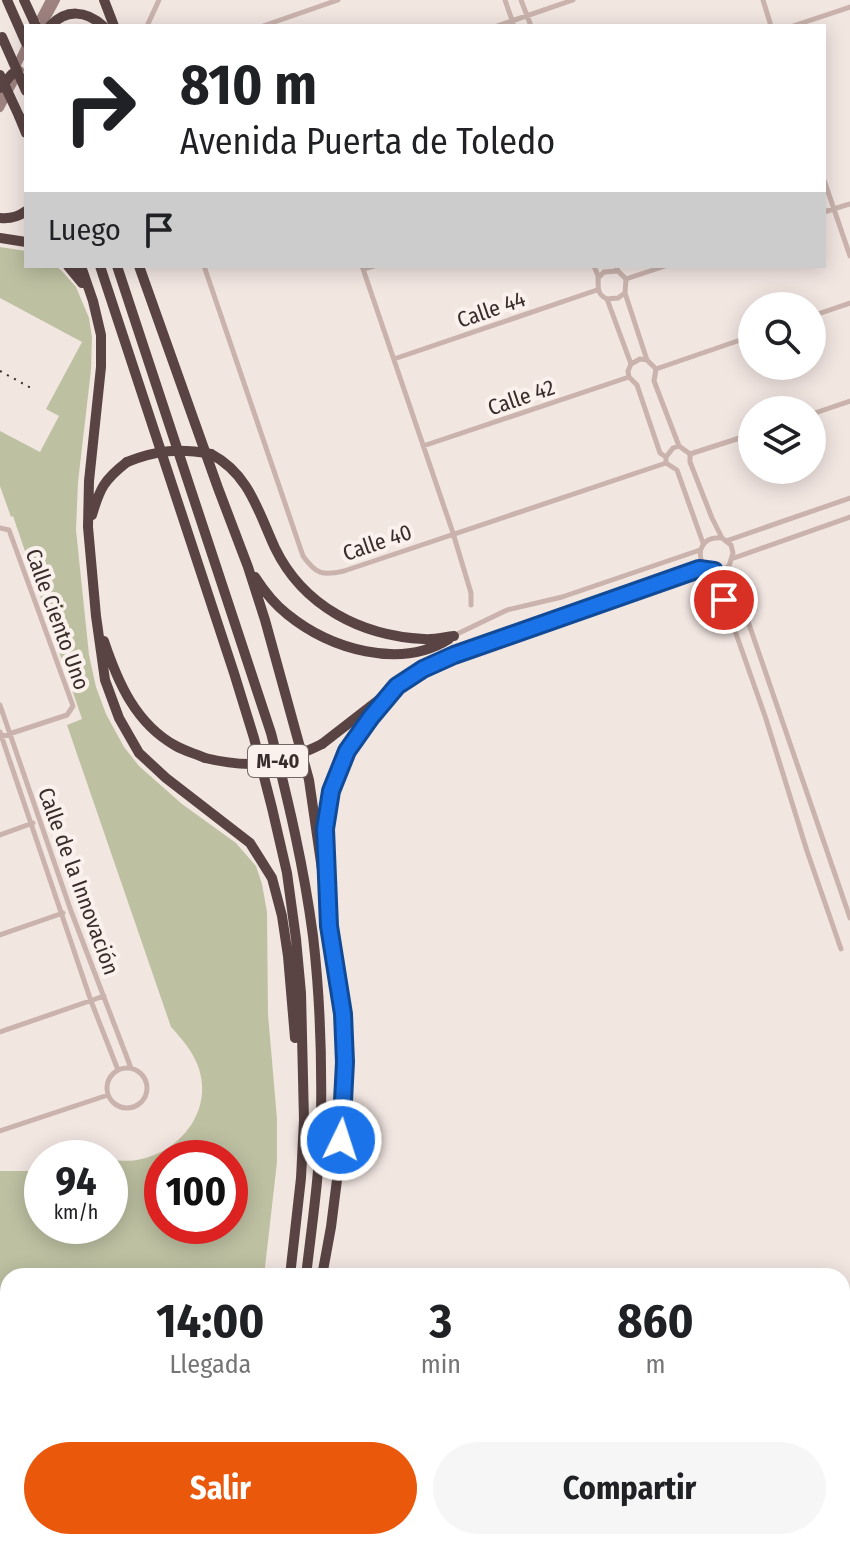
<!DOCTYPE html>
<html lang="es">
<head>
<meta charset="utf-8">
<style>
  :root { --surface:#fff; --page:#f6f6f6; --text:#202124; --muted:#757577; --accent:#ea580c }
  body { margin:0; font-family:"Fira Sans Condensed",sans-serif; background:var(--page); color:var(--text); height:100vh; display:flex; flex-direction:column; font-size:30px; white-space:nowrap }
  * { box-sizing:border-box; margin:0 }
  p { font-size:26px; color:var(--muted) }
  .icon { flex:none; width:44px; height:44px; fill:none; stroke:currentColor; stroke-width:2; stroke-linecap:round; stroke-linejoin:round }
  .map { position:relative; flex:1; overflow:hidden }
  .drawer { position:absolute; left:0px; top:1268px; width:850px; height:282px; display:flex; flex-direction:column; background:var(--surface); border-radius:24px 24px 0 0; box-shadow:0 4px 20px #0003 }
  .drawer>* { flex:none }
  .banner { position:absolute; left:24px; top:24px; width:802px; height:244px; border-radius:0px; box-shadow:0 4px 20px #0003; background:#fff; color:var(--text); overflow:hidden }
  .fabs { position:absolute; left:738px; top:292px; display:grid; gap:16px }
  .fabs a { display:grid; place-items:center; width:88px; height:88px; border-radius:50%; background:var(--surface); box-shadow:0 4px 20px #0003; font-size:40px }
  .speed { position:absolute; left:24px; top:1140px; display:flex; gap:16px; font-size:40px; font-weight:700; text-align:center }
  .speed>* { display:grid; place-content:center; width:104px; height:104px; border-radius:50%; background:var(--surface); box-shadow:0 4px 20px #0003; line-height:1 }
  .speed small { font-size:20px; font-weight:400 }
  .speed .limit { border:12px solid #d22; background:#fff; color:#111 }
  .pin { position:absolute; display:grid; place-items:center; width:68px; height:68px; color:#fff; margin:-34px; border:4px solid #fff; border-radius:50%; box-shadow:0 2px 8px #0007 }
  .me { position:absolute; width:88px; margin:-44px; rotate:4deg; stroke-linejoin:round; filter:drop-shadow(0 0 6px #0008) }
  .turn { display:flex; align-items:center; gap:28px; height:168px; padding:0 24px; font-size:36px }
  .turn .icon { width:104px; height:104px; stroke-width:2.5 }
  .turn b { display:block; font-size:56px; line-height:68px }
  .then { display:flex; align-items:center; height:76px; padding:0 24px; background:#0003; gap:16px; font-size:30px }
  .eta { display:flex; justify-content:space-evenly; align-items:center; height:136px; text-align:center }
  .eta b { font-size:48px; font-weight:700; line-height:56px }
  .action { display:flex; gap:16px; margin-top:auto; padding:16px 24px }
  .action a { flex:1; height:92px; border-radius:48px; background:var(--accent); color:#fff; font-size:32px; font-weight:700; line-height:92px; text-align:center }
  .action a+a { background:var(--page); color:var(--text) }
  .map>svg:first-child { display:block }
  .green { fill:#bec0a2; fill-rule:evenodd }
  .lines { fill:none; stroke-linecap:round; stroke-linejoin:round }
  .minor { stroke:#cab3ad; stroke-width:5 }
  .secondary { stroke:#9d827f; stroke-width:8 }
  .motorway { stroke:#594443; stroke-width:10 }
  .rail { stroke:#392c2b; stroke-width:2; stroke-dasharray:2 6; stroke-linecap:butt }
  .motorway-bridge { stroke:#594443; stroke-width:10 }
  .route-casing { stroke:#114b97; stroke-width:20 }
  .route { stroke:#1a73e8; stroke-width:14 }
  .labels { text-anchor:middle; stroke-width:8; stroke-linejoin:round; paint-order:stroke }
  .shield { fill:#faf1ed; stroke:#736765; stroke-width:2 }
  .shield-label { font-size:20px; font-weight:bold; fill:#392c2b }
  .street-label { font-size:22px; fill:#392c2b; stroke:#faf1ed }
</style>
</head>
<body>
<div class="map">
<svg width="850" height="1549" viewBox="0 0 850 1549">
  <rect width="100%" height="100%" fill="#f2e6e1"/>
  <path class="green" d="M0,247L26,251V266H55L61,270L76,287L89,318L92,337L91,370L78,482L76,530L89,655L96,687L106,714L124,747L139,766L182,804L236,843L256,866L262,884L267,912L268,1014L277,1119V1162L264,1276H8V1435L0,1431V1171H42V1226H110V1159C161,1171 216,1122 199,1069C194,1053 182,1039 171,1027L67,725L82,719L13,516L11,517L0,486V431L40,452L59,416L46,409L82,342L0,298ZM162,1158H230V1226H162Z
    M850,1520V1549H271L273,1542H842V1521Z"/>
  <g class="lines">
    <path class="minor" d="M505,0L514,26
      M521,0L531,26
      M763,0L771,26
      M147,26L159,0
      M263,26L338,0
      M497,26L573,0
      M793,26L850,7
      M824,180L850,256
      M824,212L850,204
      M204,266L303,556C316,574 322,576 344,571L666,463
      M362,266L453,533L471,593V605
      M594,266C595,269 597,273 598,276C599,286 595,293 607,299L631,364L628,371L629,377L637,385L660,453L666,457V463L677,470L703,543
      M616,266L618,271L626,279L625,293L647,360L656,369L654,381
      M363,269L374,266
      M598,278L604,272L618,271
      M626,279L665,266
      M607,299L618,298L625,293
      M812,316L850,303
      M394,359L597,290
      M631,364L640,359L647,360
      M656,369L752,336
      M654,381L679,446
      M812,414L850,401
      M423,446L629,377
      M690,454L752,434
      M666,457L673,448L679,446
      M0,528L9,530L73,706L67,715L0,737
      M726,541L850,498
      M734,558L850,517
      M729,566L850,918
      M706,568C694,553 702,536 722,538
      M714,571L766,719L807,851L841,949
      M455,635L507,610L562,597L700,550
      M398,685L423,669L454,655L699,569C711,569 718,573 729,566L733,553L731,545L722,538L712,518L690,462V454L679,446
      M0,705L71,911L131,1068
      M0,732L91,1001L118,1070
      M0,835L33,823
      M0,935L63,913
      M0,1032L104,996
      M107 1088a20 20 0 1 1 40 0a20 20 0 1 1-40 0Z
      M0,1131L108,1095
      M0,1436L8,1440"/>
    <path class="secondary" d="M41,17L50,0
      M42,26L56,0
      M14,71L26,46
      M0,97L7,83
      M0,108L20,70"/>
    <path class="motorway" d="M7,0L26,43
      M24,0L36,26
      M104,0L114,26
      M50,26C66,9 86,10 103,26
      M0,88L12,74
      M19,116L26,133
      M0,218C10,219 18,217 26,211
      M0,238L26,242
      M68,266L82,283
      M81,266L93,301L101,335V367L89,481L88,527L96,616L105,680L119,718L139,753L166,778L250,843L272,878L282,916L288,956L295,1038
      M100,266L234,673L254,738L272,808L287,873L296,939L301,993L304,1120L301,1178L290,1276
      M117,266L271,733C288,800 304,867 313,936C320,996 322,1058 321,1118C320,1171 312,1224 306,1276
      M139,266L218,488L248,567L265,620L309,780L343,1014L345,1062L339,1164L331,1227L322,1276
      M211,454C249,474 258,511 275,548C303,606 361,636 424,639C434,640 444,637 454,636
      M92,515C100,488 104,480 127,462
      M255,577C264,591 274,604 287,614C330,649 400,670 449,639
      M104,641C118,683 136,724 176,746C185,751 196,754 205,758
      M322,744L380,699
      M327,864C325,825 328,784 348,750C361,727 380,706 397,686
      M129,1549L140,1542
      M198,1549L205,1542
      M262,1549L263,1542"/>
    <path class="rail" d="M0,371L31,388
      M842,1463L850,1462
      M842,1491L850,1490
      M0,1494H8
      M0,1509H8
      M842,1511H850
      M0,1522H8
      M0,1547L35,1549
      M645,1549L707,1543L782,1549
      M829,1549L850,1547"/>
    <path class="motorway-bridge" d="M2,37L26,91
      M0,75L19,116
      M127,462C157,450 179,448 211,454
      M205,758C251,769 280,765 322,744"/>
  </g>
  <g class="lines">
    <defs>
      <path id="route" d="M341,1140L345,1062L343,1014L329,926L325,829L331,791L347,751L371,717L397,686L423,669L454,655L699,569L714,571L724,600"/>
    </defs>
    <use href="#route" class="route-casing"/>
    <use href="#route" class="route"/>
  </g>
  <g class="labels">
    <rect class="shield" x="248" y="745" width="60" height="32" rx="6"/>
    <g class="shield-label">
      <text x="278" y="768">M-40</text>
    </g>
    <g class="street-label">
      <text transform="translate(491 309) rotate(-19)" y="8">Calle 44</text>
      <text transform="translate(521 397) rotate(-19)" y="8">Calle 42</text>
      <text transform="translate(377 542) rotate(-19)" y="8">Calle 40</text>
      <text transform="translate(58 619) rotate(70)" y="8">Calle Ciento Uno</text>
      <text transform="translate(79 881) rotate(70)" y="8">Calle de la Innovación</text>
    </g>
  </g>
</svg>
<div class="fabs">
<a><svg class="icon" aria-label="search" viewBox="0 0 24 24"><circle cx="10" cy="10" r="6"/><path d="M15 15l6 6"/></svg></a>
<a><svg class="icon" aria-label="layers" viewBox="0 0 24 24"><path d="M12 4l9 5-9 5-9-5zM3 14l9 5 9-5"/></svg></a>
</div>
<div class="speed"><div>94<small>km/h</small></div><div class="limit">100</div></div>
<div class="pin" style="left:724px;top:600px;background:#d93025"><svg class="icon" aria-label="arrive" viewBox="0 0 24 24"><path d="M6 21V4h12l-3 4 3 4H6"/></svg></div>
<svg class="me" style="left:341px;top:1140px" viewBox="-20 -20 40 40"><circle r="17" fill="#1a73e8" stroke="#fff" stroke-width="3"/><path d="M0-11L8 9 0 5-8 9z" fill="#fff"/></svg>
<div class="banner">
<div class="turn"><svg class="icon" aria-label="right" viewBox="0 0 24 24"><path d="M7 20v-9h11M14 6l5 5-5 5"/></svg><div><b>810 m</b>Avenida Puerta de Toledo</div></div>
<div class="then">Luego<svg class="icon" aria-label="arrive" viewBox="0 0 24 24"><path d="M6 21V4h12l-3 4 3 4H6"/></svg></div>
</div>
<section class="drawer">
<div class="eta">
<div><b>14:00</b><p>Llegada</p></div>
<div><b>3</b><p>min</p></div>
<div><b>860</b><p>m</p></div>
</div>
<div class="action"><a>Salir</a><a>Compartir</a></div>
</section>
</div>
</body>
</html>
